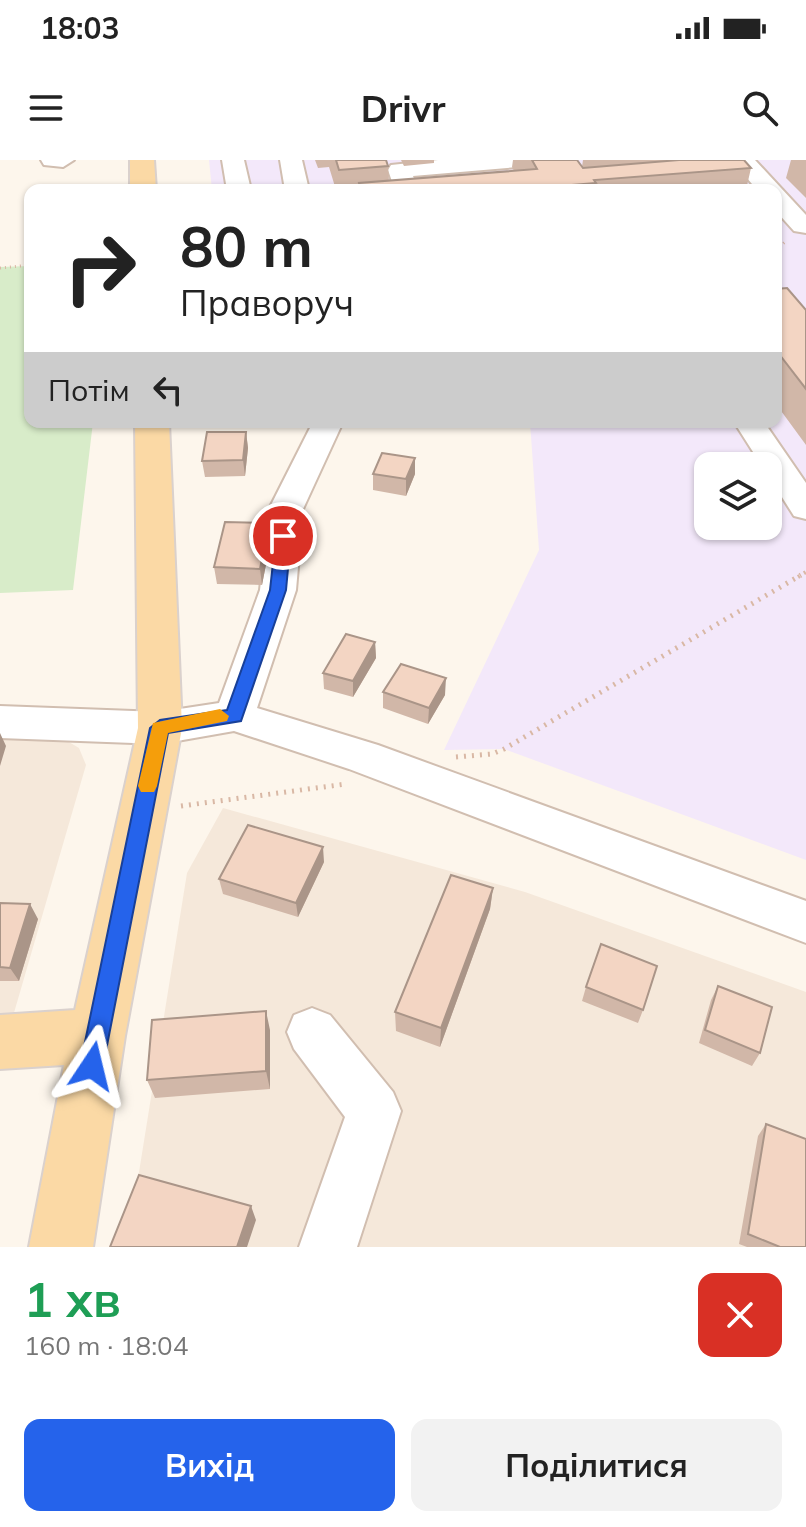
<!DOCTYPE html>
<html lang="uk">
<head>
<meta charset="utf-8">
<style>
  :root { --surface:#fff; --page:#f2f2f2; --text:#222; --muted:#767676; --accent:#2563eb }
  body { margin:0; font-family:Mulish,sans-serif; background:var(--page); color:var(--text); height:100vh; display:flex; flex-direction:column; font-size:30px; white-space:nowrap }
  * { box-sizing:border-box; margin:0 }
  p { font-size:26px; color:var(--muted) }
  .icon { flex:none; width:44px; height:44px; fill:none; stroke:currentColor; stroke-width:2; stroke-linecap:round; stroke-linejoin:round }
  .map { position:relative; height:1087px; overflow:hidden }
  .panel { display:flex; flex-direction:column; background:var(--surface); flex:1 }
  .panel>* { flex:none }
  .hud { position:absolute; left:24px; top:24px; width:758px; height:244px; border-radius:16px; box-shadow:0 2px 6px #0004; background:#fff; color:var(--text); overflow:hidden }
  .controls { position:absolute; left:694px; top:292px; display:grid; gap:16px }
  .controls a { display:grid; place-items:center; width:88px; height:88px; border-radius:16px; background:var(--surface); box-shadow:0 2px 6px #0004; font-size:40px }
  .pin { position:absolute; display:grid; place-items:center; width:68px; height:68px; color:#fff; margin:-34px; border:4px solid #fff; border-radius:50%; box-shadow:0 2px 8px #0007 }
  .me { position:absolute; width:88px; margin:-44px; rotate:10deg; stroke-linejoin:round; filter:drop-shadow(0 0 6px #0008) }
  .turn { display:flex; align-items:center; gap:28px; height:168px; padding:0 24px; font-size:36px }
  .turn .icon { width:104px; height:104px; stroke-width:2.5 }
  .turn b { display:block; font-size:56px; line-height:68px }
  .then { display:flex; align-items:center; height:76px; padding:0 24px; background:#0003; gap:16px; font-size:30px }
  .round { display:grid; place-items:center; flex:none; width:84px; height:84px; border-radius:16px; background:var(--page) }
  .overview { display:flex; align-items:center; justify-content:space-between; height:136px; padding:0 24px }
  h1 { font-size:48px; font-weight:700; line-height:60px; color:#1e9e55 }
  .action { display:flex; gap:16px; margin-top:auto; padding:16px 24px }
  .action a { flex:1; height:92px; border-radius:16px; background:var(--accent); color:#fff; font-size:32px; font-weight:700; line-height:92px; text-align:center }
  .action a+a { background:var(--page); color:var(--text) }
  .status { display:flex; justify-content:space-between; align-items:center; height:56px; padding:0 40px; background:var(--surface); direction:ltr }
  .status svg { height:22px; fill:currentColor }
  header { display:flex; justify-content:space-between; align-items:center; height:104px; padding:0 24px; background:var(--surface); font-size:36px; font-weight:700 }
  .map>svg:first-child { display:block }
  .residential { fill:#f5e8da }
  .education { fill:#f3e8fa; fill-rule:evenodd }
  .green { fill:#d8ecc9 }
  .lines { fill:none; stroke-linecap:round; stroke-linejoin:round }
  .minor-casing { stroke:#d1beb0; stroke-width:4 }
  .major-casing { stroke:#dad1cd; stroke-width:4 }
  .path-far2 { stroke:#d9b8a5; stroke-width:3; stroke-dasharray:1 4; stroke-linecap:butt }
  .path-far1 { stroke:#d9b8a5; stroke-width:4; stroke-dasharray:2 5; stroke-linecap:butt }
  .path { stroke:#d9b8a5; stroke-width:5; stroke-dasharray:2 6; stroke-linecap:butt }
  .minor { fill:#fff; fill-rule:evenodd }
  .major { fill:#fbd9a5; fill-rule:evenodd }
  .wall { fill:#d1b7a8 }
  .shaded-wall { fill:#aa9588 }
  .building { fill:#f3d5c3; stroke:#aa9588; stroke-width:2 }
  .route { fill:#2563eb; stroke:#184099; stroke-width:2 }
  .slow { fill:#f59e0b }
</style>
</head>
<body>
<div class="status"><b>18:03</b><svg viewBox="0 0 49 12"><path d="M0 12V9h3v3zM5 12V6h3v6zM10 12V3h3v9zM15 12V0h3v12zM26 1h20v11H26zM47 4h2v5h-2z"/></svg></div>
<header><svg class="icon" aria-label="menu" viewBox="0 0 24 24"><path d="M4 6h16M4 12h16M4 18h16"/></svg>Drivr<svg class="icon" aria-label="search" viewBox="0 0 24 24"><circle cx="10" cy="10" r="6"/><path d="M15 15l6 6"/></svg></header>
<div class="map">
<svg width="806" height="1087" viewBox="0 0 806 1087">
  <rect width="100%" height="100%" fill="#fdf6ec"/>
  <path class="residential" d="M0,572L57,575L79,588L86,605L0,901Z
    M223,648L525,732L806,832V1087H127L187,713Z"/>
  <path class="education" d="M209,0H806V700L504,589L444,590L539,390L530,262H776V30H212ZM708,306H768V366H708Z"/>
  <path class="green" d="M30,106V262H93L73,430L0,433V107Z"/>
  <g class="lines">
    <defs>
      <path id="minor" d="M41,0H74L63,7L44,5Z
        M222,0H244L251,30H227Z
        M280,0H302L309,30H285Z
        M438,0H529L518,7L413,16L419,30H395L388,10L391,5Z
        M732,0H755L806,55V73L794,71L776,51V30H757Z
        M313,262H343L303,349L296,430L257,548L378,585L806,741V783L349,609L234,571L160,584L0,578V546L160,552L219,543L260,430L269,349Z
        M734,262H764L806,323V359L794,356L768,315V306H762Z
        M312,848L330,855L393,932L401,951L357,1087H299L345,957L294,889L287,872L294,855Z"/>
      <path id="major" d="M130,0H154L156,30H130Z
        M135,262H169L182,568L125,876L93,1087H29L64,905L0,909V855L75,850L138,568Z"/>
    </defs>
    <use href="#minor" class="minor-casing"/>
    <use href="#major" class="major-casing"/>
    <path class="path-far2" d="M776,90L786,81
      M0,108L30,105"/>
    <path class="path-far1" d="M798,417L806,412"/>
    <path class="path" d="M456,597L492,594L504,589L801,415
      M181,646L346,624"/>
    <use href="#minor" class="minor"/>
    <use href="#major" class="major"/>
  </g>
  <path class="wall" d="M315,0H386L388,6L389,21L514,11L512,7L513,0H577L582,7L583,0H744L751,8L746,30H336L329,7L318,8Z
    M401,0H434V3L404,6Z
    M791,0H806V38L786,18Z
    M776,129L806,150V285L776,244Z
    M246,272L248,288L245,316L205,317L202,301Z
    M415,298V314L406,336L373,330V314Z
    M271,379L262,425L217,424L214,407Z
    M375,482L376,498L353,537L324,529L323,513Z
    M383,532L445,535L428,564L383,548Z
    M324,702L298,757L223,734L219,719Z
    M493,728L490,749L440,887L396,871L395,852Z
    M0,743L38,759L19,821H0Z
    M718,826L760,893L752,906L699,883L711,840Z
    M586,827L643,850L638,863L582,841Z
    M270,870V929L155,938L147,920Z
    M766,964L806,1087H747L739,1084L758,976Z"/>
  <path class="shaded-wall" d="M246,272L248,288L245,316L243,300Z
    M415,298V314L406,336V319Z
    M269,363L271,379L262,425L260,409Z
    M375,482L376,498L353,537V521Z
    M446,518L445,535L428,564L429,548Z
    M0,573L6,586L0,606Z
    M323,687L324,702L298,757L296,743Z
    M493,728L490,749L440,887L441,868Z
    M30,744L38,759L19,821L10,808Z
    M266,851L270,870V929L266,911Z
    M251,1046L256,1060L247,1087H237Z"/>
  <path class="building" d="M336,0H386L388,6L339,10Z
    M532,0H577L583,8L679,0H744L751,8L594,20L596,23L511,30H361L359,23L537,9Z
    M787,128L806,150V229L776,190V129Z
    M207,272H246L243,300L202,301Z
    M382,293L415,298L406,319L373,314Z
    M225,362L269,363L260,409L214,407Z
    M346,474L375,482L353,521L323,513Z
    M401,504L446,518L429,548L383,532Z
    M248,665L323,687L296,743L219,719Z
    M451,715L493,728L441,868L395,852Z
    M0,743L30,744L10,808L0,807Z
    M601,784L657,806L643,850L586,827Z
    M718,826L772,847L760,893L705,870Z
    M266,851V911L147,920L152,860Z
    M766,964L806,979V1087H780L748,1074Z
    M139,1015L251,1046L237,1087H110Z"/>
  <path class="route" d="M283,371L291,376L286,430L241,561L168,573L103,906L100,914L92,917L83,914L80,906L150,568L160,560L227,550L270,430L276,376Z"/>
  <path class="slow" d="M220,549L229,556L227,561L168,573L157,626L154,632H141L138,626L153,563Z"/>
</svg>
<div class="controls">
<a><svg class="icon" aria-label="layers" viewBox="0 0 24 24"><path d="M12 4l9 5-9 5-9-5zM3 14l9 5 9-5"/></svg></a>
</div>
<div class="pin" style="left:283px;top:376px;background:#d93025"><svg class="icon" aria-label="arrive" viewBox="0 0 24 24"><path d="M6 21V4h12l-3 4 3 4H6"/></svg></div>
<svg class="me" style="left:92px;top:906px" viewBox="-20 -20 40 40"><path d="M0-17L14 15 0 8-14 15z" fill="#2563eb" stroke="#fff" stroke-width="4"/></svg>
<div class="hud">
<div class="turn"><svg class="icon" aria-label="right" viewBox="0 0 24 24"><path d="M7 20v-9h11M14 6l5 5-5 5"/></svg><div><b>80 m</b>Праворуч</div></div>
<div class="then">Потім<svg class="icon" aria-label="left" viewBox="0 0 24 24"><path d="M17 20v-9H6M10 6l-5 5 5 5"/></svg></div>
</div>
</div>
<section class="panel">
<div class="overview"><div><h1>1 хв</h1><p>160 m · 18:04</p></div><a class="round" style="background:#d93025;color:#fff"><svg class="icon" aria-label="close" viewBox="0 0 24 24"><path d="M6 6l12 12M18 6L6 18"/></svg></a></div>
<div class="action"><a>Вихід</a><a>Поділитися</a></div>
</section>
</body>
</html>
